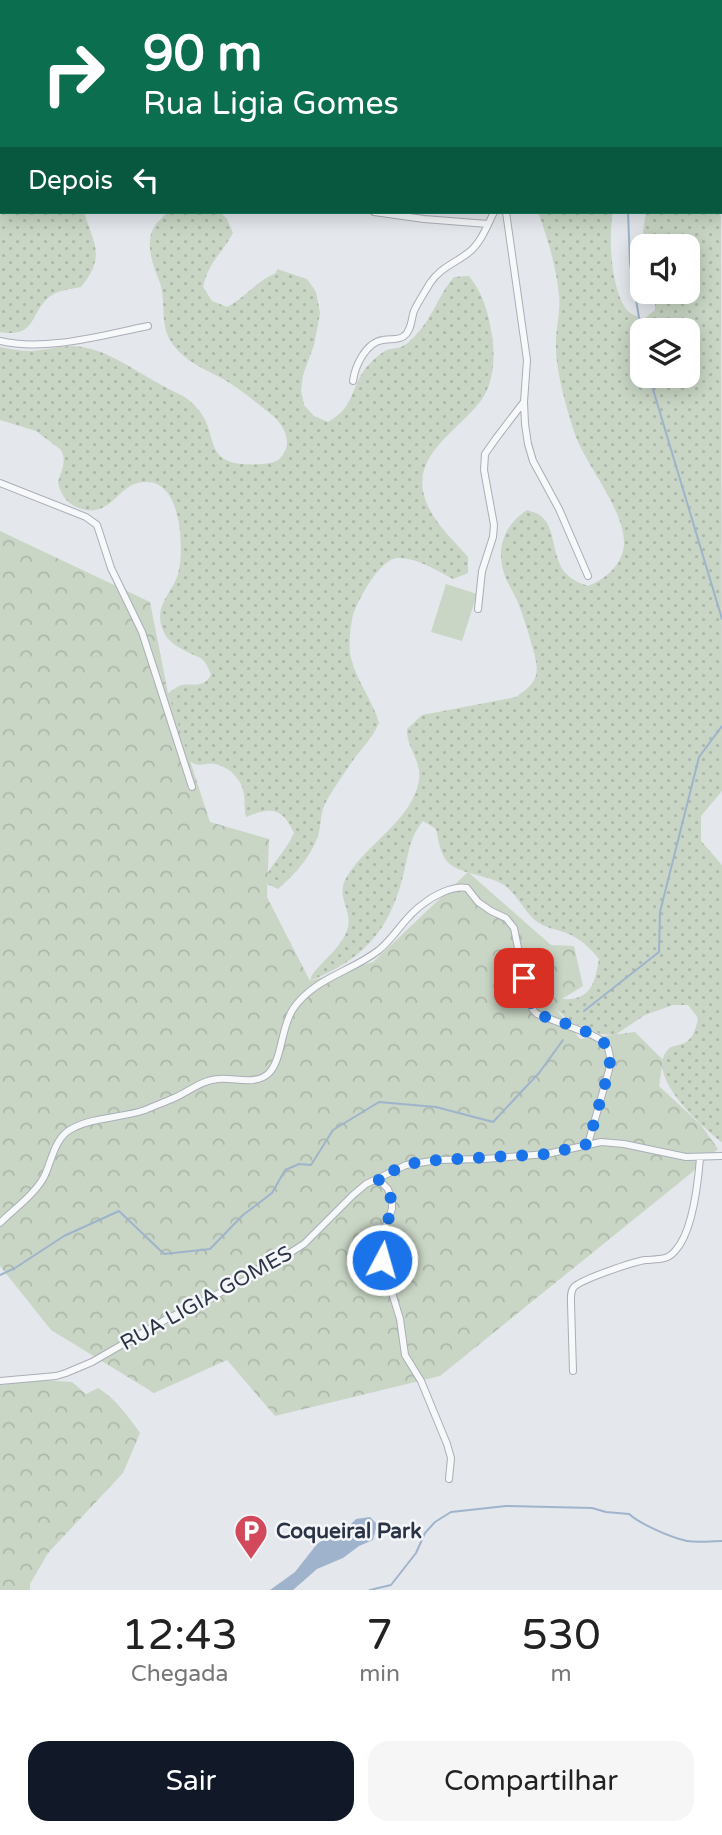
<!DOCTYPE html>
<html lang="pt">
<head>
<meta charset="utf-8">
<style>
  :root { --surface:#fff; --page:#f6f6f6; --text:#222; --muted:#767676; --accent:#111827 }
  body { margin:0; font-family:"Varela Round",sans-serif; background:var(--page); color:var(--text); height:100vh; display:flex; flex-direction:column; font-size:26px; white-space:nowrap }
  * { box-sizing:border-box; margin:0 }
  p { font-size:23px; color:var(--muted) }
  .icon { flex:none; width:38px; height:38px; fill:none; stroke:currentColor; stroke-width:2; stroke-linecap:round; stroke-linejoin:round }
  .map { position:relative; height:1590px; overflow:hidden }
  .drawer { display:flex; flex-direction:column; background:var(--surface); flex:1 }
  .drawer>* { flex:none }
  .banner { position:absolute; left:0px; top:0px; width:723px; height:214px; box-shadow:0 4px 18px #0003; background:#0b6e4f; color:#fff; overflow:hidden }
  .fabs { position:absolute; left:630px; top:234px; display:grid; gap:14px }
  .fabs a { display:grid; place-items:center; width:70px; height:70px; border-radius:14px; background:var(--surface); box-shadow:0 4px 18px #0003; font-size:35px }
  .pin { position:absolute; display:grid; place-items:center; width:60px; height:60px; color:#fff; margin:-30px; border-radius:14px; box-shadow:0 4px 10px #0006 }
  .me { position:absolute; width:77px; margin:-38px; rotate:6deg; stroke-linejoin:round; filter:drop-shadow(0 0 5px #0008) }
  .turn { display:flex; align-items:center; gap:24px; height:147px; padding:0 28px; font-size:32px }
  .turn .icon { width:91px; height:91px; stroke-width:2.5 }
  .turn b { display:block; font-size:49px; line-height:60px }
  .then { display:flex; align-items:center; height:66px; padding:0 28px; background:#0003; gap:14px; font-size:26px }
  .eta { display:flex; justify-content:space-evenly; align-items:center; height:119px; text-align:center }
  .eta b { font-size:42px; font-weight:600; line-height:49px }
  .button { display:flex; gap:14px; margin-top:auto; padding:14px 28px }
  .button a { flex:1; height:80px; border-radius:21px; background:var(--accent); color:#fff; font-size:28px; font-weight:600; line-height:80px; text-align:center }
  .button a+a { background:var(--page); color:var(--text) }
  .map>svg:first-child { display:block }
  .grass { fill:url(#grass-dots); fill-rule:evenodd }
  .forest { fill:url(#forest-crowns) }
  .garden { fill:#c9d6c5 }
  .water { fill:#9fb4cc }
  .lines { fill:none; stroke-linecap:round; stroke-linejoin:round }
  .stream { stroke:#9fb4cc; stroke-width:2 }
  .minor-casing { stroke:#a9aeb7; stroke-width:8 }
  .minor { stroke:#f7f8fa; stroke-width:6 }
  .route { stroke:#1a73e8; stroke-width:12; stroke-dasharray:0 21.6 }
  .labels { text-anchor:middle; stroke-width:5; stroke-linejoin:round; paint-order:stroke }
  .street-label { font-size:21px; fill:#2b3445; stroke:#f4f6f9 }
  .poi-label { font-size:21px; font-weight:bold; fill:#2b3445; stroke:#f4f6f9; text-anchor:start }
</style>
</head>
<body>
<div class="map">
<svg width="722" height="1590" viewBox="0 0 722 1590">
  <defs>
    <pattern id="grass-dots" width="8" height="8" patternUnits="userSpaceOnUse" patternTransform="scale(1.75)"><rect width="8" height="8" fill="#c9d6c5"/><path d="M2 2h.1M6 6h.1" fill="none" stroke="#adb8ab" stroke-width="1.8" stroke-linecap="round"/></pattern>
    <pattern id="forest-crowns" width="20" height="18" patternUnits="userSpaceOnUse" patternTransform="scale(1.75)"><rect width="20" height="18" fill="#c9d6c5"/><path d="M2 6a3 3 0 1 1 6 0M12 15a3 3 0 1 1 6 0" fill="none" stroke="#adb8ab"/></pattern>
  </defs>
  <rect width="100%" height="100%" fill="#e4e7ec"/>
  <path class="grass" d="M0,0L8,2H2V212H84C94,245 106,256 81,287C71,289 58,290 49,297C29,314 37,338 0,332Z
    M721,160L722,791L701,816V841L722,865V1142C703,1128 639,1071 671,1047C672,1047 681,1044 682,1044C693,1040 696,1029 698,1018L688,1005H673L645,1015L615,1035L600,1034L586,1027L572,1023L556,1009L562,999C590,1001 595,984 599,959C590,948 580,938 566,933C556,929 545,928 536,921C524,911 517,894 504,885C486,873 451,875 443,855C439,847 438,837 436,829L423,821C408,840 409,854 403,876C389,932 363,959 310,981L312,975C323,960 344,945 348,927C352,907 334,896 348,875C367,844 413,819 419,780C422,761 406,747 407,729L422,715L516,697C524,691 531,687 535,678C539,670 535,655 532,646C528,631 523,615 517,600C513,592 508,584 505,576C495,549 504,525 527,510C532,512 539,513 542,517C548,522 550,529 552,536C558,563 560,577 588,586C606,579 623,564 624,544C625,511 588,468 576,437C568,414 556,372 556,348C555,330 561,312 559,295C556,266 548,239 538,212H613C608,236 611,293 628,311C632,315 638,317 644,319L655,310V292H688V247H645L643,231L646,212H721ZM642,331H688V376H642Z
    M168,212H220L227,219L233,233C221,255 209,261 203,287L212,301L227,307C246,297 256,281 276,273L277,269L307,279L316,292L320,313L317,330L314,345L303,375L301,390L304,405L314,416L328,422C355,406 349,392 365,369C370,363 378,355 385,351C390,348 396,349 401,347C406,345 411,340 414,337C433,318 437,297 454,277L469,276C482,292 488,311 491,330C495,350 495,376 485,394C469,424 415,449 423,491C428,518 451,537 468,557V573L453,579C436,570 418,558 398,558C380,558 358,600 353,615C350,628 348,646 351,658C356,680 373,701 379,723C372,738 364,746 354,759C345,772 335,786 327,800C320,812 322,819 319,832C313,855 295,874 278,889L263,882C271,864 286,851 294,833C282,807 271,807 246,817C244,809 245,802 244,794C242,780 230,767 215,764C203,762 203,769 189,761L168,693C172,691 175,688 179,686C192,681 201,691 211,675C209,670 207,664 203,660C201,658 197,656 194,655C179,648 165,642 161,624C156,604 173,591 178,574C184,553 181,507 166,491C160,485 155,482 147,482C125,481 119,500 102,508C89,514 72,508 64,497C61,493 59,487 58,482C61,472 68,459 60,449L36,431L0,420V347C11,349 20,351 31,351C45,350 59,346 74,346C107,348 136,372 165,387C174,392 184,395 192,403C200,410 206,419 209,430C213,444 215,457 231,462C240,465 270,466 278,460C295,446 285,426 272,415C257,403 241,390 225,380C205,369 182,361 170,340C160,322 166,302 160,283C154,267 144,245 154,227C157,222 164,216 168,212Z"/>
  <path class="forest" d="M0,531L150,602L168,693L210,822L269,839L267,897L310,981L373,962L468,872L551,945L574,946L583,986L562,999L556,1009L580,1039L635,1032L663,1060L659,1086L701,1125L718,1149L690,1174L440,1376L275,1416L227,1360L154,1393L51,1330L0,1266Z
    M41,1380L72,1382L86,1394L98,1388C116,1399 127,1415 140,1433L123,1473L48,1553L30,1584V1590H0V1385Z"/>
  <path class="garden" d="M446,584L477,594L462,641L431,632Z"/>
  <path class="water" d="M370,1517L377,1524L373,1540L359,1546L343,1558L317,1569L293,1590H270L295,1572L317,1544L337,1531L341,1534L356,1519Z"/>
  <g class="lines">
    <path class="stream" d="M721,129H722
      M628,212L630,263L642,336
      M649,376L722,619
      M584,1011L659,952L660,912L699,757L722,726
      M0,1275L15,1268L64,1236L119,1211L164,1254L210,1249L243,1215L272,1193L285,1170L299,1164L311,1165L333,1130L379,1102L436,1107L493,1122L539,1073L563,1040
      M370,1590L391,1585L416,1553L425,1533L435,1522L451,1512L506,1506L592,1508L606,1512L629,1514C640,1524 672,1538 687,1541C698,1543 711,1541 722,1541"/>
    <defs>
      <path id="minor" d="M454,0L456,2
        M639,0V2
        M676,2L684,0
        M374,212L424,219L488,224
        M506,212L527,360L524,402L525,424L528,444L533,461L559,509L588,576
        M0,341C45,352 103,335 148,326
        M353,381C355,366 366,342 383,340C391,338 398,341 404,336C412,330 411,319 414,311C418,302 425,292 430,283C440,268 455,263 468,253C481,243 487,226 494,212
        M0,483L86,517L97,525L111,568L142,632L192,787
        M478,609L482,571L493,537L494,525L484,470L485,454L497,437L523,403
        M377,1178L388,1189L392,1201V1209L380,1242L382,1260L400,1319L405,1355L421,1381L447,1444L451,1458L449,1479
        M0,1223C14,1209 34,1195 44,1177C52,1161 54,1137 73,1128C94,1117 122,1118 145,1110C154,1106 165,1102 174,1098C188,1092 202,1080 218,1079C234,1077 256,1086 269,1073C282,1060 281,1027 293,1009C314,978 351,972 379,950C396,936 405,916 423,904C433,896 453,885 467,888L478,902L491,911L506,918L514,928L524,978L533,1010L537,1014L592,1035L601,1040L608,1048L610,1057L609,1070L588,1144
        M573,1371L571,1303C571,1297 570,1292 574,1287C582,1279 633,1262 645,1260C656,1259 667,1261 675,1251C693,1232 698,1183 700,1158
        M0,1381L56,1376L66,1373L92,1362L163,1321L252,1277L304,1244L353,1195L366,1184L406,1165L438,1160L484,1159L547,1154L601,1142L624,1144L686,1157L722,1156"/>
    </defs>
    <use href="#minor" class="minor-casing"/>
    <use href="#minor" class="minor"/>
  </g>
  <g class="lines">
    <path class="route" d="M382,1260L380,1242L392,1209V1201L387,1189L377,1178L406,1165L422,1161L547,1154L588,1144L609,1070C610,1062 611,1054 608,1048C598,1031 555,1021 537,1014L533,1010L524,978"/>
  </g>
  <defs>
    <symbol id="parking-pin" viewBox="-11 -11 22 30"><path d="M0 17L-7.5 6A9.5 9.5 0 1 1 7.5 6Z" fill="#d1495b" stroke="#f4f6f9"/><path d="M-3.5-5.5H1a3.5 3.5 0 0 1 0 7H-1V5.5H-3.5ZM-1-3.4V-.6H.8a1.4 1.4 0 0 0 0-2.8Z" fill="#fff"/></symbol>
  </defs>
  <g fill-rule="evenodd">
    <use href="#parking-pin" x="232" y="1512" width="38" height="52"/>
  </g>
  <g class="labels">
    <g class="street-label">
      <text transform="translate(206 1298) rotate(-29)" y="7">RUA LIGIA GOMES</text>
    </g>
    <g class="poi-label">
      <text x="276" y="1538">Coqueiral Park</text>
    </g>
  </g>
</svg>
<div class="fabs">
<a><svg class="icon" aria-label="sound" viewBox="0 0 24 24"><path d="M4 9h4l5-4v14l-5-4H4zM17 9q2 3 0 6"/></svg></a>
<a><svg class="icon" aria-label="layers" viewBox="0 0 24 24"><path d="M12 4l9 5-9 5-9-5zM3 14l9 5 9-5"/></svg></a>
</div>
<div class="pin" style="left:524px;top:978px;background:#d93025"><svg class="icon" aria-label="arrive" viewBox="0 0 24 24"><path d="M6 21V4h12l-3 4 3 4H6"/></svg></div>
<svg class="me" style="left:382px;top:1260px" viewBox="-20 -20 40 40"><circle r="17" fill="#1a73e8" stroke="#fff" stroke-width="3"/><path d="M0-11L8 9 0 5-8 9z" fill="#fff"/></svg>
<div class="banner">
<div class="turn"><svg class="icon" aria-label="right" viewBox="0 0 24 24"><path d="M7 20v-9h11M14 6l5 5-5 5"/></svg><div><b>90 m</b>Rua Ligia Gomes</div></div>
<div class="then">Depois<svg class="icon" aria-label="left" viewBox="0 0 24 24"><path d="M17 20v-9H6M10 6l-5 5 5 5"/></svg></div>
</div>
</div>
<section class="drawer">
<div class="eta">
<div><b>12:43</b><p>Chegada</p></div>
<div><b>7</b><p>min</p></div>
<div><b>530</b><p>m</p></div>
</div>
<div class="button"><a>Sair</a><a>Compartilhar</a></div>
</section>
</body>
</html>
